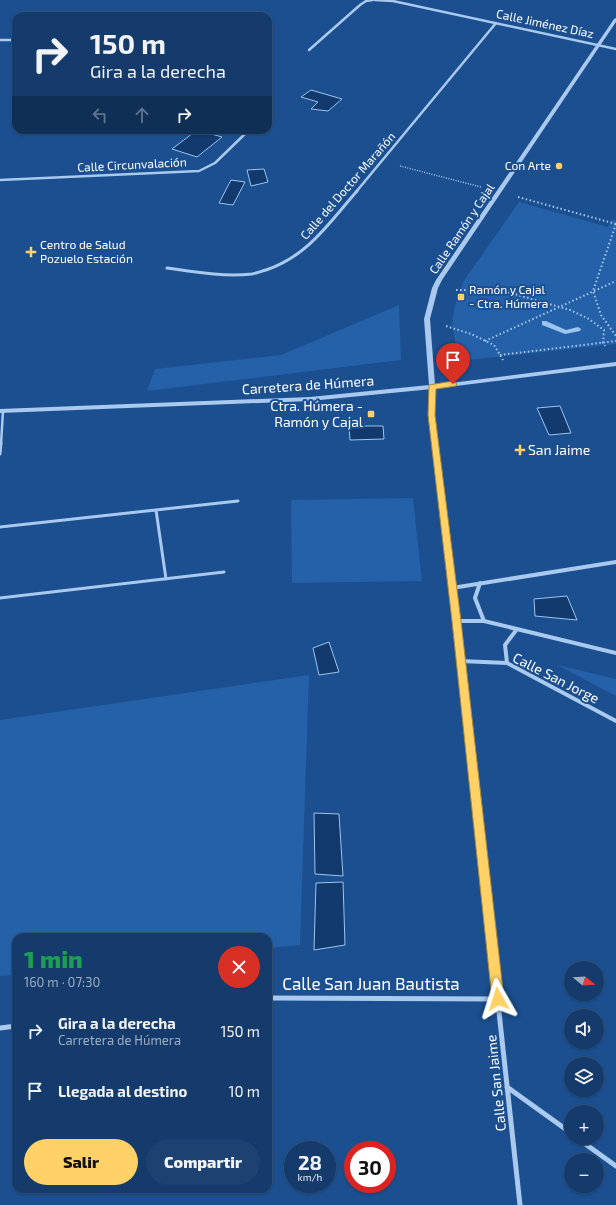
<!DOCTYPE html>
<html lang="es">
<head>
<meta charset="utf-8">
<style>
  :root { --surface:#143b6b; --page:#1d4271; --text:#f1f3f6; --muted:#9dadc1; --line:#33557e; --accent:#ffd166 }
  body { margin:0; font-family:"Exo 2",sans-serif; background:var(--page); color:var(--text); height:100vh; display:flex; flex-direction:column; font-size:15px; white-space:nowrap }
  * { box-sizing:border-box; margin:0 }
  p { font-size:13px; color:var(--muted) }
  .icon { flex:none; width:22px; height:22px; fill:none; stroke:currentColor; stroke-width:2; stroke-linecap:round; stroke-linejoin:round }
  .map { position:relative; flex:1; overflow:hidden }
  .side { position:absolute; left:12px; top:933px; width:260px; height:260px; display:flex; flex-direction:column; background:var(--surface); border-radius:12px; box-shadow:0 1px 3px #0004,0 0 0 1px var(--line) }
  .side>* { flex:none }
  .guide { position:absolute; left:12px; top:12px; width:260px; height:122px; border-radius:12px; box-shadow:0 1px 3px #0004,0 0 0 1px var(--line); background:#143b6b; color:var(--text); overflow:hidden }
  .needle { width:26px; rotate:108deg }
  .tools { position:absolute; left:564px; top:961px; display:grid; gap:8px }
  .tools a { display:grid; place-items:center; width:40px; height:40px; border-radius:50%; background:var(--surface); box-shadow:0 1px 3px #0004,0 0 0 1px var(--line); font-size:20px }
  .speed { position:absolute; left:284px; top:1141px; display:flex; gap:8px; font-size:20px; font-weight:700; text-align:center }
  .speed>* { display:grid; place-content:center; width:52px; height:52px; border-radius:50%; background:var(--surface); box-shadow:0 1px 3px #0004,0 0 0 1px var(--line); line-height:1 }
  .speed small { font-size:10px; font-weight:400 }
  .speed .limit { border:6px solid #d22; background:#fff; color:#111 }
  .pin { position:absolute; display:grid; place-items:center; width:34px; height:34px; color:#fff; margin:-41px -17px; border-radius:50% 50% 50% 0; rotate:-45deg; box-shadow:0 0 4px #0007 }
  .pin .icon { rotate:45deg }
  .me { position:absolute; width:44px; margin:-22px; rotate:354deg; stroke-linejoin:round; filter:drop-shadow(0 0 3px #0008) }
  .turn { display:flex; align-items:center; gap:14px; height:84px; padding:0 12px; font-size:18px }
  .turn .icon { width:52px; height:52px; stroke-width:2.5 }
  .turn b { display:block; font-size:28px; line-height:34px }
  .lanes { display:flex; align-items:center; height:38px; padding:0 12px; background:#0003; justify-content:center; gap:20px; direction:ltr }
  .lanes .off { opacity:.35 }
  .round { display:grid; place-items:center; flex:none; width:42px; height:42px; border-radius:21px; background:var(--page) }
  .head { display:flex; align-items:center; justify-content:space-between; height:68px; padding:0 12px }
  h1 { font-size:24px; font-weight:800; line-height:30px; color:#1e9e55 }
  .button { display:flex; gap:8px; margin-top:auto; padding:8px 12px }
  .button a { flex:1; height:46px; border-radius:24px; background:var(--accent); color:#111; font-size:16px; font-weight:800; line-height:46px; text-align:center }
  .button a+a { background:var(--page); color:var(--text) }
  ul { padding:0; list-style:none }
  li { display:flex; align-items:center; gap:12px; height:60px; padding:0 12px }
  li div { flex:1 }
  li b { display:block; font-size:15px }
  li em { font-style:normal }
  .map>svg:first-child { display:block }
  .green { fill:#2461a8 }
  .water { fill:#123a6d; stroke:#9cc4f0 }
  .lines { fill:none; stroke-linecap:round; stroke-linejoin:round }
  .stream { fill:#9cc4f0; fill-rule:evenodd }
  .path-far1 { stroke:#a9c9ee; stroke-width:1.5; stroke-dasharray:1 1.5; stroke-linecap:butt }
  .path { stroke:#a9c9ee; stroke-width:2; stroke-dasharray:1.5 2.5; stroke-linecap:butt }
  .service-far1 { stroke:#a9c9ee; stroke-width:2.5 }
  .service { stroke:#a9c9ee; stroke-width:3 }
  .minor-far3 { stroke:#a9c9ee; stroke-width:2.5 }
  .minor-far2 { stroke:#a9c9ee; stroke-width:3 }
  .minor-far1 { stroke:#a9c9ee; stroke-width:4 }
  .minor { stroke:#a9c9ee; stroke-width:5 }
  .tertiary { fill:#a9c9ee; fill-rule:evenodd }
  .route { fill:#ffd166; stroke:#a68842 }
  .poi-dot { fill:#ffd166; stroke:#1b4f8f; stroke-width:1.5 }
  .labels { text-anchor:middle; stroke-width:4; stroke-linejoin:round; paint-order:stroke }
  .far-street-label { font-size:12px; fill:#fff; stroke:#1b4f8f }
  .far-poi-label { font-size:12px; fill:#fff; stroke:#1b4f8f; text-anchor:start }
  .street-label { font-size:14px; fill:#fff; stroke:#1b4f8f }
  .poi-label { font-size:14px; fill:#fff; stroke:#1b4f8f; text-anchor:end }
  .near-street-label { font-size:17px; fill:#fff; stroke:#1b4f8f }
</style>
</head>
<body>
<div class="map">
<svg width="616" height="1205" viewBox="0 0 616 1205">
  <rect width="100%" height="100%" fill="#1b4f8f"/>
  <path class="green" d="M519,202L608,227L612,219L616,220V344L459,361L452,325L454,309L463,282Z
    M399,305L401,360L147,391L155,369L281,355Z
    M413,498L422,581L292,583L291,500Z
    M557,665L616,679V696Z
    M309,675L300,945L268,948V937H16V975L0,976V720Z"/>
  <path class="water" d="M311,90L342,99L328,111L311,109L318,102L301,97Z
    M197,130L222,137L197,157L172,149Z
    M264,169L268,182L251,186L247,170Z
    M231,180L245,182L233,205L219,203Z
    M560,406L571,433L549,435L537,408Z
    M349,426H383L384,439L350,440Z
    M567,596L577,620L535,616L534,599Z
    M329,642L339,672L319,675L313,648Z
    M314,813L339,814L343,876L315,874Z
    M343,882L345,945L314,950L316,883Z"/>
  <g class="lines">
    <path class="stream" d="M542,321H546L566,330L578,327L581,329L580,331L565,334L542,325Z"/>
    <path class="path-far1" d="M400,166L481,187"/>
    <path class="path" d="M518,197L616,224
      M616,224L593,291L601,315L616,336
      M456,290H495L511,293L570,310L589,319L604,330L603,343L605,346
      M446,326L471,334L494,345L503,360
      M485,341L616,281
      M500,355L616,341"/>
    <path class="service-far1" d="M1,444L3,411"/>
    <path class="service" d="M0,454L1,443
      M156,510L166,579
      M0,527L238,501
      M0,598L224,572"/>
    <path class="minor-far3" d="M375,0L393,1L616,49
      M0,40H16
      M309,50L360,5L366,1L373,0
      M0,180L199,171L215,163L249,130
      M356,192L496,23"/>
    <path class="minor-far2" d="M167,268C195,272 223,277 252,274C257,273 262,271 266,270C308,256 329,223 357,191
      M432,387L431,415L435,444"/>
    <path class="minor-far1" d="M434,443L473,774
      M480,583L475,598L484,621L616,653
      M452,588L616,562
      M456,621H484
      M460,661L507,663L616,721
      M507,663L505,645L517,629"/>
    <path class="minor" d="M473,773L520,1205
      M268,998L498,999
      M0,1028L16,1026
      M507,1087L571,1133
      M577,1138L616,1166"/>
    <path class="tertiary" d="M616,18V22L442,280L438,288L430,319L435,385L616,362V366L432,389L310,401L0,413V409L310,397L429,385L424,319L432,288L436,280L614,19Z"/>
  </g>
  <path class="route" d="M453,381L457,384L456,386L436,389L435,415L461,621L504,999L502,1003L498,1005L493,1003L492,999L452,621L428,415L429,385Z"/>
  <g class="poi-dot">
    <circle cx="559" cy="166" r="4"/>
    <path d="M29 246h4v4h4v4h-4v4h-4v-4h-4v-4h4z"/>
    <rect x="457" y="293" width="8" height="8" rx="2"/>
    <rect x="367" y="410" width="8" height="8" rx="2"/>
    <path d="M518 444h4v4h4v4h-4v4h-4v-4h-4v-4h4z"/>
  </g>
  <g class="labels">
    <g class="far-street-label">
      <text transform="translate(545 24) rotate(12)" y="4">Calle Jiménez Díaz</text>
      <text transform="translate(132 165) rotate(-3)" y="4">Calle Circunvalación</text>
      <text transform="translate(348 186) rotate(-49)" y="4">Calle del Doctor Marañón</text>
      <text transform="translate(462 229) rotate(-56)" y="4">Calle Ramón y Cajal</text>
    </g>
    <g class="far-poi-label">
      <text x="551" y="170" text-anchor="end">Con Arte</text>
      <text x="40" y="249">Centro de Salud<tspan x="40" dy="14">Pozuelo Estación</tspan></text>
      <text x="469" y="294">Ramón y Cajal<tspan x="469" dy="14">- Ctra. Húmera</tspan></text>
    </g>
    <g class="street-label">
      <text transform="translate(308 385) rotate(-4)" y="5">Carretera de Húmera</text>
      <text transform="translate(556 678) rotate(27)" y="5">Calle San Jorge</text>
      <text transform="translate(496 1083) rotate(-96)" y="5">Calle San Jaime</text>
    </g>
    <g class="poi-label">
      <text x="363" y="411">Ctra. Húmera -<tspan x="363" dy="16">Ramón y Cajal</tspan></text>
      <text x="528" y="455" text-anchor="start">San Jaime</text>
    </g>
    <g class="near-street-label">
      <text x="371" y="990">Calle San Juan Bautista</text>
    </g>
  </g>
</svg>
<div class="tools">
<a><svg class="needle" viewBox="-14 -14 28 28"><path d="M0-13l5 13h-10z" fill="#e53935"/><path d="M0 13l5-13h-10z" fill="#9dadc1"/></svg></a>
<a><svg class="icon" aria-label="sound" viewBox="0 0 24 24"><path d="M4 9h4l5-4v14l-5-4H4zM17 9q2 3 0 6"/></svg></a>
<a><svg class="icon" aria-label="layers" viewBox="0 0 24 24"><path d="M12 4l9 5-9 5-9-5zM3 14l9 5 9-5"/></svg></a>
<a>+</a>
<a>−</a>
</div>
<div class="speed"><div>28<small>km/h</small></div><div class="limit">30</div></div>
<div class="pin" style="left:453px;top:384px;background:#d93025"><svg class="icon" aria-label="arrive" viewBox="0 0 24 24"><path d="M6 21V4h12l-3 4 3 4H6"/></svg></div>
<svg class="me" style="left:498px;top:999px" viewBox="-20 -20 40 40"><path d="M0-17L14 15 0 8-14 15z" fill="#ffd166" stroke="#fff" stroke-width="4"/></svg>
<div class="guide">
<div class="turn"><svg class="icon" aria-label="right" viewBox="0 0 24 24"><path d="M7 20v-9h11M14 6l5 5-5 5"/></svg><div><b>150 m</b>Gira a la derecha</div></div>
<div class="lanes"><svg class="icon off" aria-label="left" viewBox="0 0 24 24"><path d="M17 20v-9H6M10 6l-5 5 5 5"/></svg><svg class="icon off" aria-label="ahead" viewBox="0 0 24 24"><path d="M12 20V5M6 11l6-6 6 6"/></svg><svg class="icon" aria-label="right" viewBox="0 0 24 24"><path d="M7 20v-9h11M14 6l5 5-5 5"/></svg></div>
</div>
<section class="side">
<div class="head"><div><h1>1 min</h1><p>160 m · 07:30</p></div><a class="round" style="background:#d93025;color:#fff"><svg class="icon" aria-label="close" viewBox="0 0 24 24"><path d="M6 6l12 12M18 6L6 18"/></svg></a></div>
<ul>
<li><svg class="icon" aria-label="right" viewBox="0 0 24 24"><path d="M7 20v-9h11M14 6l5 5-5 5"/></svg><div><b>Gira a la derecha</b><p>Carretera de Húmera</p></div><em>150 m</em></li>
<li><svg class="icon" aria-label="arrive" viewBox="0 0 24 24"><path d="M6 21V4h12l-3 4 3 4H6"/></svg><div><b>Llegada al destino</b></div><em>10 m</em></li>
</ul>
<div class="button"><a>Salir</a><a>Compartir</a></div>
</section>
</div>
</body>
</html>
